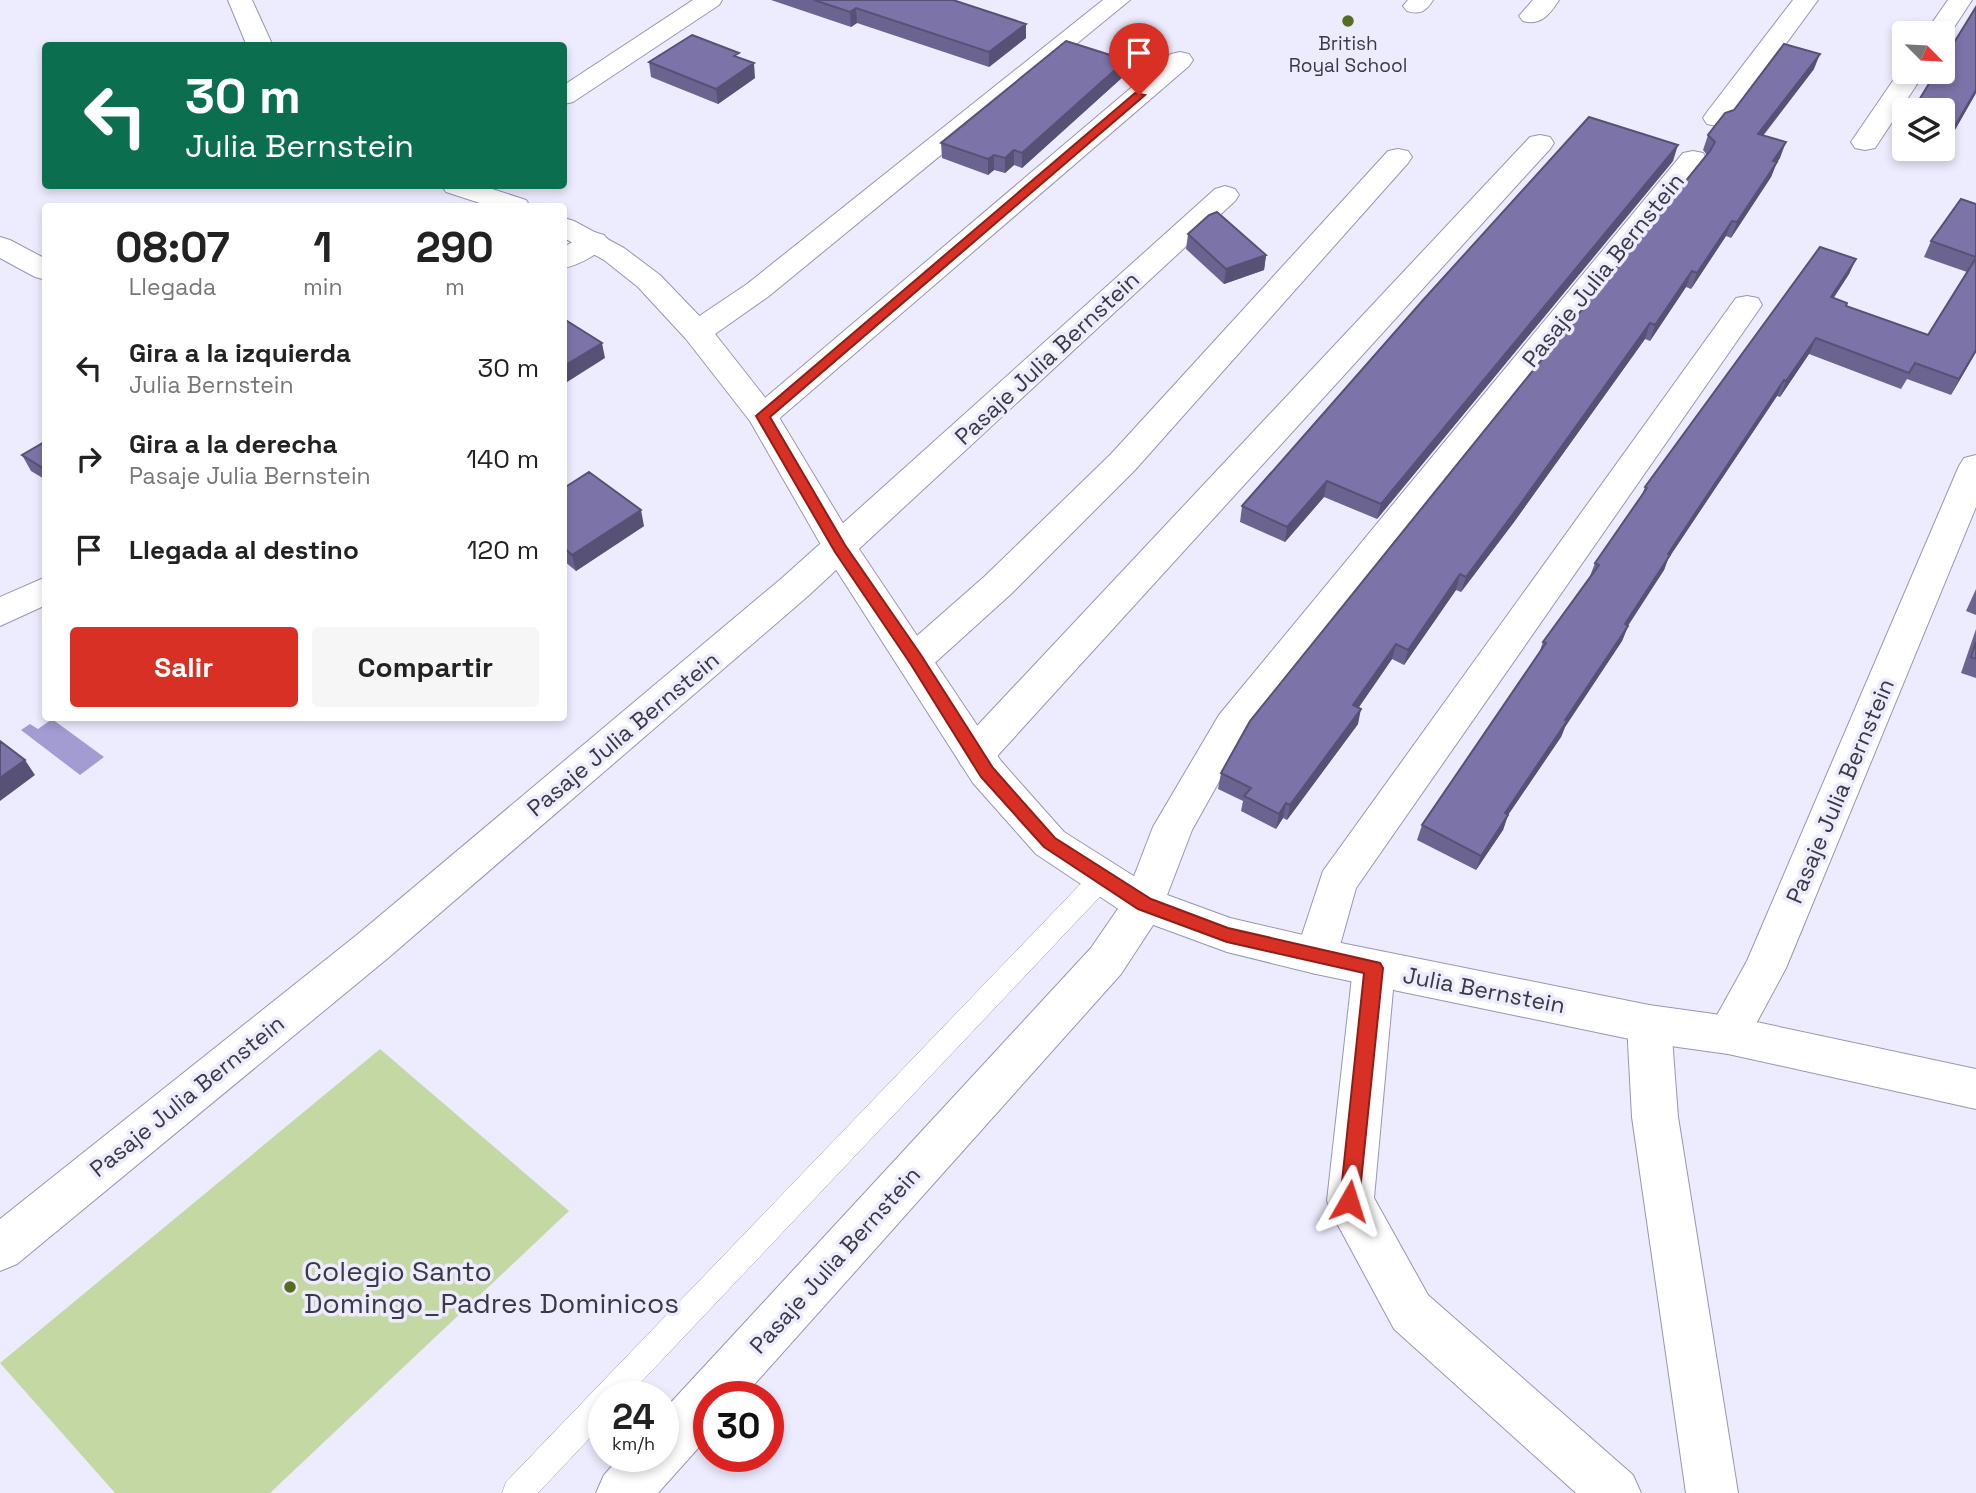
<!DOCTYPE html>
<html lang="es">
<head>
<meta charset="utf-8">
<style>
  :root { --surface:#fff; --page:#f6f6f6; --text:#222; --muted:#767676; --accent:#d93025 }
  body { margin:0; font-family:"Space Grotesk",sans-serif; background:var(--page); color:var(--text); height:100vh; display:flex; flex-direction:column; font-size:26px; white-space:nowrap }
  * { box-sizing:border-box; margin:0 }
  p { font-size:23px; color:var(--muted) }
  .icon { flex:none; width:38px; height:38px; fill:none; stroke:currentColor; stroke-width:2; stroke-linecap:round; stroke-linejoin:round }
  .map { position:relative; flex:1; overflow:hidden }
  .side { position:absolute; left:42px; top:203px; width:525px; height:518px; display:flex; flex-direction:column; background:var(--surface); border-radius:7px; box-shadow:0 4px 10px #0003 }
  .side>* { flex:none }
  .hud { position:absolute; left:42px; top:42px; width:525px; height:147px; border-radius:7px; box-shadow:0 4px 10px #0003; background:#0b6e4f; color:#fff; overflow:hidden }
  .needle { width:46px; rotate:114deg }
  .tools { position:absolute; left:1892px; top:21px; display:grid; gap:14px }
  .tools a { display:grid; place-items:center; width:63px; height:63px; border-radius:7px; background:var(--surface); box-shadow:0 4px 10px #0003; font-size:35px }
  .speed { position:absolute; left:588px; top:1381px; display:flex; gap:14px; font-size:35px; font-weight:700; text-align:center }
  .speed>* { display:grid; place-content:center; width:91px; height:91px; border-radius:50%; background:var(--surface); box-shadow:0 4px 10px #0003; line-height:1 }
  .speed small { font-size:18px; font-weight:400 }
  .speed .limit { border:10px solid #d22; background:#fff; color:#111 }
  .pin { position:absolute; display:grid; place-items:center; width:60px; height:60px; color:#fff; margin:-72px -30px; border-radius:50% 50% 50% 0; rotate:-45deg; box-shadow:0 0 7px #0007 }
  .pin .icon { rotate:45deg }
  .me { position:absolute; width:77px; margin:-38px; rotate:6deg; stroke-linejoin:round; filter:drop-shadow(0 0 5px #0008) }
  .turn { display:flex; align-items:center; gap:24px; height:147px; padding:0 28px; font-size:32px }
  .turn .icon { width:91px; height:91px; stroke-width:2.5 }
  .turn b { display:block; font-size:49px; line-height:60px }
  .eta { display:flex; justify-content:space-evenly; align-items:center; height:119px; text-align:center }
  .eta b { font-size:42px; font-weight:700; line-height:49px }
  .button { display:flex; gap:14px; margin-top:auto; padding:14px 28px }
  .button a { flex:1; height:80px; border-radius:7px; background:var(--accent); color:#fff; font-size:28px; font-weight:700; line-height:80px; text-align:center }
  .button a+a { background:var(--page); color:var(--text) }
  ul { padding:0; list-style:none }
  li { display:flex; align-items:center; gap:21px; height:91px; padding:0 28px }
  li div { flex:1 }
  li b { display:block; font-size:26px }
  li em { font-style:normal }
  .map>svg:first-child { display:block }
  .green { fill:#c4d8a4 }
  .water { fill:#a39cd2 }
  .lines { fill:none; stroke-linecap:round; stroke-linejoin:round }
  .service-casing { stroke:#9895b1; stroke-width:1 }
  .minor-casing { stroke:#9895b1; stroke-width:2 }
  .tertiary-casing { stroke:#9895b1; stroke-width:2 }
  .service { fill:#fff; fill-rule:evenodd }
  .minor { fill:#fff; fill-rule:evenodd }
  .tertiary { fill:#fff; fill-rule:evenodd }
  .wall { fill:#6b6490 }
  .shaded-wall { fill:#575176 }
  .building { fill:#7c74a8; stroke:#575176; stroke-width:2 }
  .route { fill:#d93025; stroke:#8d1f18; stroke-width:2 }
  .poi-dot { fill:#556d1e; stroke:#edecfe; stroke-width:2.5 }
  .labels { text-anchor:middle; stroke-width:7; stroke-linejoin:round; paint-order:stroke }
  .far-poi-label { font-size:19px; fill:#3a3944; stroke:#edecfe }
  .street-label { font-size:23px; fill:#3a3944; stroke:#edecfe }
  .near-poi-label { font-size:28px; fill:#3a3944; stroke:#edecfe; text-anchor:start }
</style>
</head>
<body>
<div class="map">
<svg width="1976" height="1493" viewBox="0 0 1976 1493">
  <rect width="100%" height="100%" fill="#edecfe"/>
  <path class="green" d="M380,1049L569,1211L270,1493H115L0,1363Z"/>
  <path class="water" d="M52,719L104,757L80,775L21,730L30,724L38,729Z"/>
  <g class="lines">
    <defs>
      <path id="service" d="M1103,867L1112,870L1115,877L1112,884L628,1396H604V1423L538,1493H502L506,1482L1094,870Z"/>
      <path id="minor" d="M693,0H722L719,5L573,102L564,104V85Z
        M1103,0H1130L769,296L708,339L697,342L686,339L682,332L686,325L747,284Z
        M1408,0H1433C1426,11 1421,15 1407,11L1403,6Z
        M1533,0H1559C1550,14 1541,26 1523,21L1519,16Z
        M1793,0H1818L1727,124L1717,126L1707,124L1703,118L1707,112Z
        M1948,0H1972L1947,38L1942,40V33H1925Z
        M1180,52L1189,54L1193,60L1189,66L774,423L763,426L752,423L747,416L752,409L1171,54Z
        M1903,66L1904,72H1925L1875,148L1865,150L1855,148L1851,142Z
        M1540,135L1550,137L1554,143L1550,149L989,765L975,769L961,765L956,754L961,743L1530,137Z
        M1398,149L1408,151L1412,157L1408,163L1135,470L1011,594L928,669L915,673L902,669L897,659L902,649L985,576L1111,454L1388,151Z
        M1693,151L1703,153L1707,159L1703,165L1245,735L1192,830L1159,916L1121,974L744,1396H709V1436L658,1493H596L604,1475L621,1456H663V1411L1091,948L1126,897L1153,827L1219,715L1683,153Z
        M1225,186L1235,189L1239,195L1235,201L808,596L388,958L17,1264L0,1271V1219L358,934L782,578L1215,189Z
        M594,232L604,235L609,241C600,254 579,265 564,268V247L584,235Z
        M0,237L10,240L46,259V280L35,277L0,258Z
        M1747,296L1758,298L1762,305L1356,888L1337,956L1331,969L1316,974L1301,969L1295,956L1323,871L1736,298Z
        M1976,455V507L1786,968L1743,1048L1728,1054L1713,1048L1706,1035L1747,961L1959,466L1964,458Z
        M46,577V605L0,626V597Z
        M1374,950L1389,955L1395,968L1374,1198L1428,1295L1633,1475L1641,1493H1576L1394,1329L1333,1216L1327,1201L1353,968L1359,955Z
        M1649,1005L1664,1011L1671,1024L1678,1117L1738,1493H1686L1632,1117L1627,1024L1634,1011Z"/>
      <path id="tertiary" d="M228,0H252L273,46H247Z
        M442,186H483L526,200L530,206H489L446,192Z
        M564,218L574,221L624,248L660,275L708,325L774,409L853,540L1001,761L1064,832L1159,892L1230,918L1316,938L1649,1005L1728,1016L1976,1069V1109L1728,1054L1649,1043L1316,974L1227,952L1129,916L1036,854L973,783L828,557L750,421L686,339L638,287L604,260L564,238Z"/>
    </defs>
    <use href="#service" class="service-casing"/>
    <use href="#minor" class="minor-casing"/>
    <use href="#tertiary" class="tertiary-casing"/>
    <use href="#service" class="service"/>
    <use href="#minor" class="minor"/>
    <use href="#tertiary" class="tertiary"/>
  </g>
  <path class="wall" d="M771,0H953L1026,38L989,67L857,23L851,27Z
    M740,58L755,78L718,104L651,77L649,62Z
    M1126,60L1125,75L1022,168L1014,165L1005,173L994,170L988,175L942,158L941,143Z
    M1814,69L1763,136L1780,158L1777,162L1771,177L1731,238L1726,236L1691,289L1686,287L1650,341L1645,339L1514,522L1461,592L1456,590L1404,665L1392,659L1359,707L1358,724L1287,820L1283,818L1276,829L1241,811L1243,801L1218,789L1221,773L1707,155L1703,150L1708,135L1734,110Z
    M1976,93L1948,142L1942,140V110Z
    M1673,161L1377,519L1324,497L1285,542L1240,522L1242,506Z
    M1976,204V352L1951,395L1907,379L1901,389L1809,354L1780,397L1777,396L1668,559L1664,570L1628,626L1622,641L1565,727L1561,737L1508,815L1503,830L1476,870L1417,840L1422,825L1539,653L1543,642L1590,576L1595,563L1641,497L1645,487L1856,259L1849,274L1833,298L1846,306L1928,335L1967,272L1924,257L1931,241Z
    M1188,234L1266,255L1264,270L1224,284L1186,249Z
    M46,441V480L31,471L22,455Z
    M564,488L644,526L576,571L564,561Z
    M1976,589V615L1966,611Z
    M1976,629V678L1961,673Z"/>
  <path class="shaded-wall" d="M856,8L857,23L851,27L850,12Z
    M1026,24V38L989,67V52Z
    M1820,54L1814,69L1752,149L1758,134Z
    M1126,60L1125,75L1022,168V153Z
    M754,63L755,78L718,104L716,89Z
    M1976,90V93L1948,142L1955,126Z
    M1786,142L1780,158L1767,176L1773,161Z
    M1678,145L1673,161L1377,519L1381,504Z
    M1014,150V165L1005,173V158Z
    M994,155V170L988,175V159Z
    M1777,162L1771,177L1731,238L1737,222Z
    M1732,221L1726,236L1691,289L1697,273Z
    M1266,255L1264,270L1224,284L1226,269Z
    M1856,259L1849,274L1824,313L1831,297Z
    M1692,271L1686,287L1650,341L1655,325Z
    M1650,323L1645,339L1514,522L1461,592L1466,577Z
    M1816,338L1809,354L1780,397L1786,381Z
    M602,343L605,358L564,384V366Z
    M1976,350V352L1951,395L1959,379Z
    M1784,380L1777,396L1668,559L1664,570L1622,634L1628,626L1622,641L1565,727L1561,737L1508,815L1503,830L1476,870L1481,856L1505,813L1565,720L1668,554Z
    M1327,481L1324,497L1285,542L1287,527Z
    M641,510L644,526L576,571L572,555Z
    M1460,574L1456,590L1404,665L1408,650Z
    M1396,644L1392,659L1350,720L1353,705Z
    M1361,709L1358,724L1287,820L1290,805Z
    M25,760L35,775L0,801V778Z
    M1286,803L1283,818L1276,829L1279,814Z"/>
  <path class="building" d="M814,0H953L1026,24L989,52L856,8L850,12Z
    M1976,7V90L1955,126L1942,123V110H1913L1936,72H1942V62Z
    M692,35L739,53L734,56L754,63L716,89L649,62Z
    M1066,41L1126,60L1022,153L1014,150L1005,158L994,155L988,159L941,143Z
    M1784,44L1820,54L1758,134L1786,142L1773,161L1777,162L1737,222L1732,221L1697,273L1692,271L1655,325L1650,323L1519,506L1466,577L1460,574L1408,650L1396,644L1353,705L1361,709L1290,805L1286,803L1279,814L1244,796L1251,788L1221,773L1250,721L1710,151L1715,142L1708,135L1725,113L1734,110Z
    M1589,117L1678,145L1381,504L1327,481L1287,527L1242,506L1424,299Z
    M1961,199L1976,204V257L1931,241Z
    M1217,212L1266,255L1226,269L1188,234L1209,215Z
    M1820,247L1856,259L1831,297L1847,303L1846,306L1928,335L1976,258V350L1959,379L1915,363L1909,373L1816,338L1786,381L1784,380L1668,554L1670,555L1625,624L1628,626L1565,720L1567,721L1505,813L1508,815L1481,856L1422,825L1546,643L1543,642L1599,565L1595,563L1647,488L1645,487Z
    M564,319L602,343L564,366Z
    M46,441V470L22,455Z
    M589,472L641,510L572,555L564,548V488Z
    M1976,642V659L1971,657Z
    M0,741L25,760L0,778Z"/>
  <path class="route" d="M1135,93L1145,95L770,417L845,545L921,655L993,768L1055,838L1151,899L1228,928L1380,963L1383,968L1359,1201L1356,1207L1349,1210L1343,1207L1340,1201L1364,973L1227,942L1138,909L1044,847L981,777L910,663L835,552L756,416Z"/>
  <g class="poi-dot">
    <circle cx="1348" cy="21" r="7"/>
    <circle cx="290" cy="1287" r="7"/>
  </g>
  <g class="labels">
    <g class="far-poi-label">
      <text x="1348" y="50">British<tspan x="1348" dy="22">Royal School</tspan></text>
    </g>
    <g class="street-label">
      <text transform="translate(1603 270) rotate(-51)" y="8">Pasaje Julia Bernstein</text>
      <text transform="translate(1047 358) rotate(-43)" y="8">Pasaje Julia Bernstein</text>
      <text transform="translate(623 734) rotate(-40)" y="8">Pasaje Julia Bernstein</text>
      <text transform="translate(1840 791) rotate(-67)" y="8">Pasaje Julia Bernstein</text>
      <text transform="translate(1484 990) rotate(11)" y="8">Julia Bernstein</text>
      <text transform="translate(187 1096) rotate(-39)" y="8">Pasaje Julia Bernstein</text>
      <text transform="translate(835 1260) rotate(-48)" y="8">Pasaje Julia Bernstein</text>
    </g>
    <g class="near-poi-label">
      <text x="304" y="1281">Colegio Santo<tspan x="304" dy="32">Domingo_Padres Dominicos</tspan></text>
    </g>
  </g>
</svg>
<div class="tools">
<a><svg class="needle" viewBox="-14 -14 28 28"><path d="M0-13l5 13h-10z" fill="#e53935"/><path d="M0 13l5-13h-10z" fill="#767676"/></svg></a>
<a><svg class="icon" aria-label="layers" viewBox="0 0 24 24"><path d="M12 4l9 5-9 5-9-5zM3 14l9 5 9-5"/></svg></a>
</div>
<div class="speed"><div>24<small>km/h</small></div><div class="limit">30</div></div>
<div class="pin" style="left:1139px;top:95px;background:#d93025"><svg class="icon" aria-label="arrive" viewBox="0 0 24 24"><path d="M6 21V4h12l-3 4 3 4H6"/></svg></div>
<svg class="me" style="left:1349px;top:1201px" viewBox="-20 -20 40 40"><path d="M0-17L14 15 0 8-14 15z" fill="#d93025" stroke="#fff" stroke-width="4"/></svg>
<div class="hud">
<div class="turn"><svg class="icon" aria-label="left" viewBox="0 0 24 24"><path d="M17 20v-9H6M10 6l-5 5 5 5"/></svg><div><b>30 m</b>Julia Bernstein</div></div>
</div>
<section class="side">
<div class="eta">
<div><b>08:07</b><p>Llegada</p></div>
<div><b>1</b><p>min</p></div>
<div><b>290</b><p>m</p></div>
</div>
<ul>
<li><svg class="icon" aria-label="left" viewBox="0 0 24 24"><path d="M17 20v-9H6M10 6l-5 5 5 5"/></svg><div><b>Gira a la izquierda</b><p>Julia Bernstein</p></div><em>30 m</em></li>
<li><svg class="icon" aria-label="right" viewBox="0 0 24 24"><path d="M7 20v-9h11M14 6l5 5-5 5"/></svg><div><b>Gira a la derecha</b><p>Pasaje Julia Bernstein</p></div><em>140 m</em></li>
<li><svg class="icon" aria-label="arrive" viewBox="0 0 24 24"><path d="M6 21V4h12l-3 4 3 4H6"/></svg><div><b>Llegada al destino</b></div><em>120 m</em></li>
</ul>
<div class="button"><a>Salir</a><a>Compartir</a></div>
</section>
</div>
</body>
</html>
